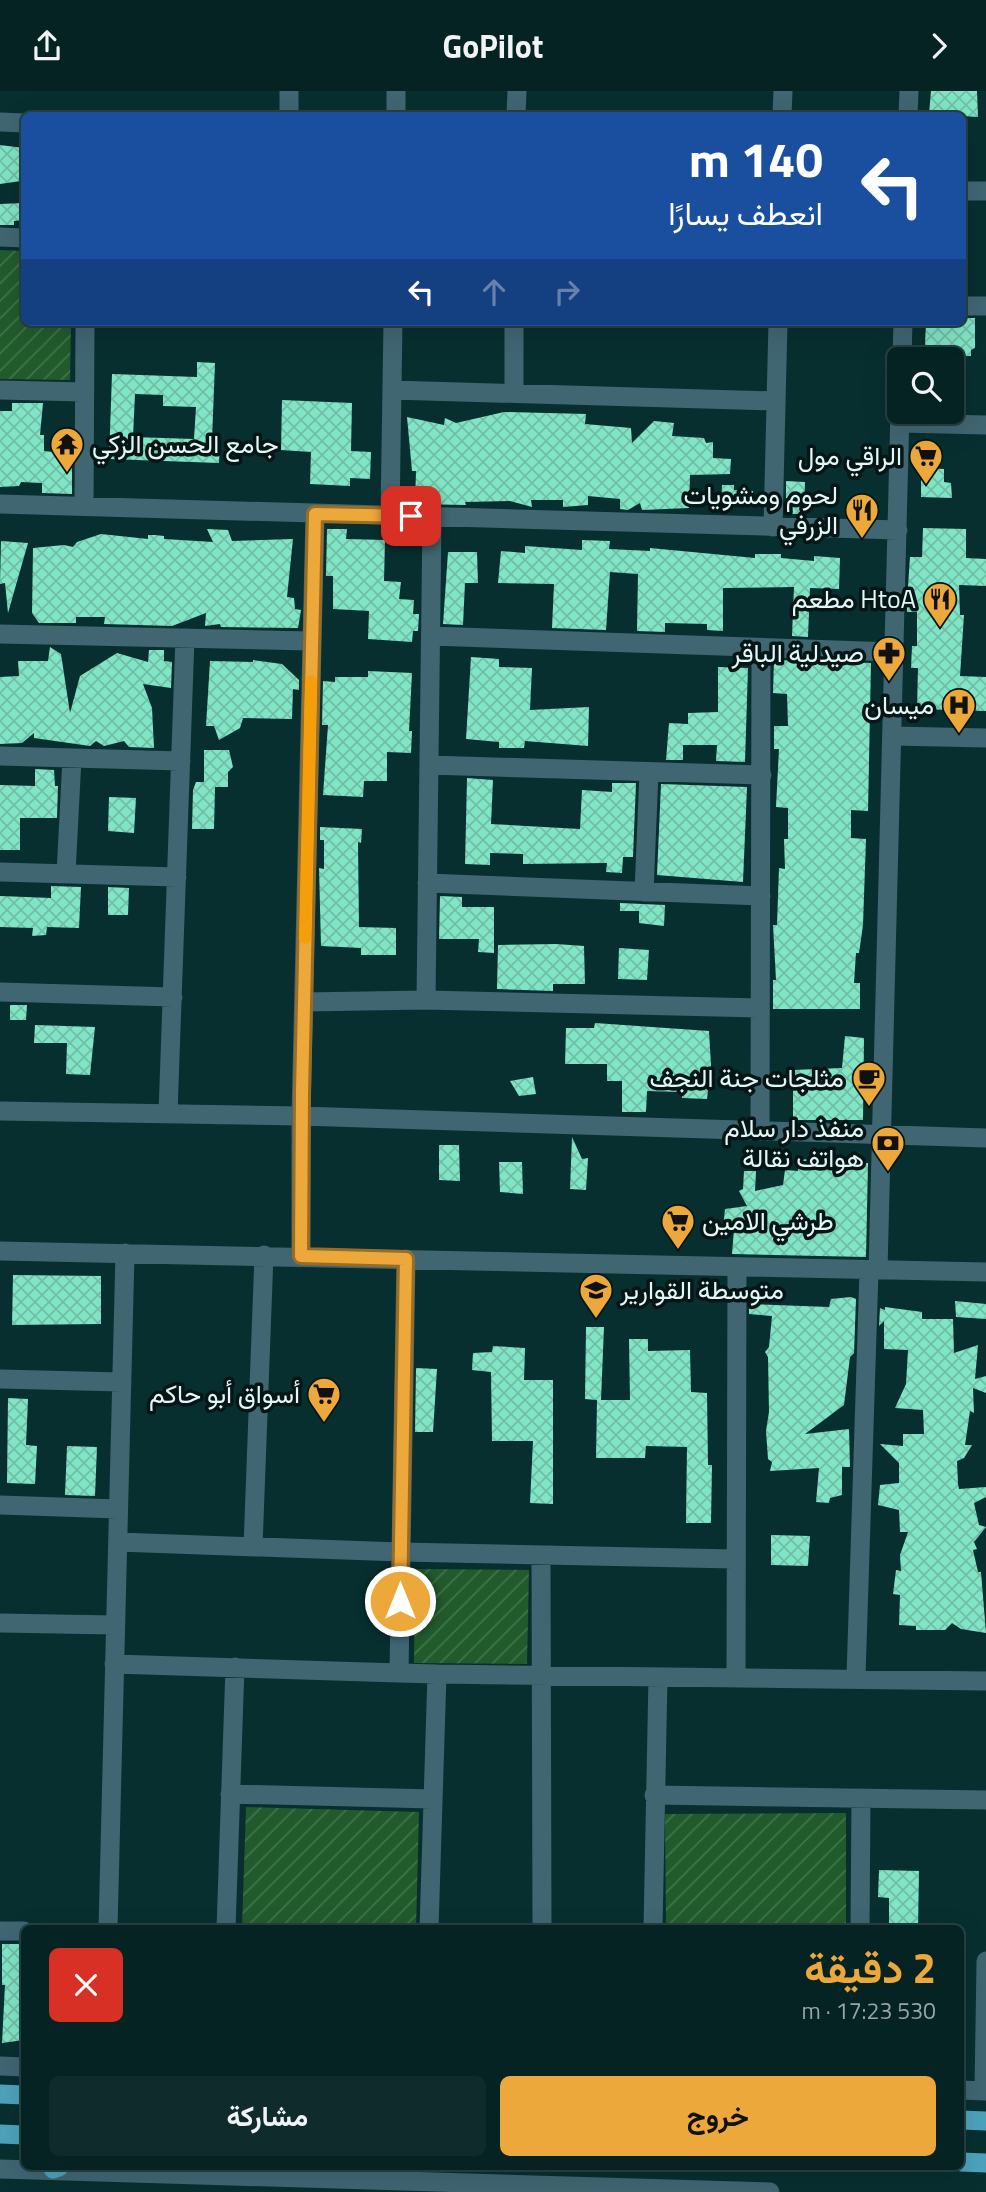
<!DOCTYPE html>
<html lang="ar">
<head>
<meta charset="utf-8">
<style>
  :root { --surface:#062324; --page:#0f2b2c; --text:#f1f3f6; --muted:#98a4a6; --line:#274041; --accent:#eda83c }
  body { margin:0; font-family:"Titillium Web",Vazirmatn,sans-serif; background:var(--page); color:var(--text); direction:rtl; height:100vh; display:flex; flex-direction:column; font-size:26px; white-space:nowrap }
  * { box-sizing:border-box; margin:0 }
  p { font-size:23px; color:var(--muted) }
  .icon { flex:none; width:38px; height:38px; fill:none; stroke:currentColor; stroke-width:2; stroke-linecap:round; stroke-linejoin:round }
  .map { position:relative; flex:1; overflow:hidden; direction:ltr }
  .side { position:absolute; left:21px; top:1834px; width:943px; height:245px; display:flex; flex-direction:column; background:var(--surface); border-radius:10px; box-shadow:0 7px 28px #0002,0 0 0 2px var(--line); direction:rtl }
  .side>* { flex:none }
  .banner { position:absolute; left:21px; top:21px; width:945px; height:214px; border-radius:10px; box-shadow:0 7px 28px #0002,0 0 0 2px var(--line); direction:rtl; background:#1a4fa0; color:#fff; overflow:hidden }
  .tools { position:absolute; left:887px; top:256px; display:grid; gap:14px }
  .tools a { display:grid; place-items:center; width:77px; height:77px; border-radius:10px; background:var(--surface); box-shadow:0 7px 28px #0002,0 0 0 2px var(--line); font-size:35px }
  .pin { position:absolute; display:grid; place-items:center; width:60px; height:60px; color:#fff; margin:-30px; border-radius:14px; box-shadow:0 4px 10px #0006 }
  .me { position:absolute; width:77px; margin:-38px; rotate:0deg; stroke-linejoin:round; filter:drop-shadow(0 0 5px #0008) }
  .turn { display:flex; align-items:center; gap:24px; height:147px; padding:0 28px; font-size:32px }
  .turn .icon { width:91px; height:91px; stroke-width:2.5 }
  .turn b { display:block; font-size:49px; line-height:60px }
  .lanes { display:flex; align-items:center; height:66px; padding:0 28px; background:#0003; justify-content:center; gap:35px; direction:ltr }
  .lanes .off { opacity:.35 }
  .round { display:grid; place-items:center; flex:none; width:74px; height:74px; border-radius:10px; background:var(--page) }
  .headline { display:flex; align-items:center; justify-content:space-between; height:119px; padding:0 28px }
  h1 { font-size:42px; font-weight:700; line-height:52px; color:var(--accent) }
  .button { display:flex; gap:14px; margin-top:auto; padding:14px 28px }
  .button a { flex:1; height:80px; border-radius:10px; background:var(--accent); color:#111; font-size:28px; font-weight:700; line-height:80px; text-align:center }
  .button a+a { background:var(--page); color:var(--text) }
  header { display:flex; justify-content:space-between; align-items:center; height:91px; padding:0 28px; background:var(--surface); font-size:32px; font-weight:700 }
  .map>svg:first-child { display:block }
  .garden { fill:url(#garden-furrows) }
  .building { fill:url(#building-cross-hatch); fill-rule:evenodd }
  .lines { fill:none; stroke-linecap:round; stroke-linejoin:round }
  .minor { stroke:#406672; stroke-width:19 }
  .primary { stroke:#4da2bb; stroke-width:19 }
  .route-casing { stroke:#9a6d27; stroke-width:18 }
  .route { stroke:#eda83c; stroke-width:12 }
  .slow { stroke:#f59e0b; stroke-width:12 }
  .labels { text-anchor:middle; stroke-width:7; stroke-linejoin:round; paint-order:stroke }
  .poi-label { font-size:26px; fill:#e2f7f6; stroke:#061515; text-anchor:end }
</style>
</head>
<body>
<header><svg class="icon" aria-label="forward" viewBox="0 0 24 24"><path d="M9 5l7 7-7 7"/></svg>GoPilot<svg class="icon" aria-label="share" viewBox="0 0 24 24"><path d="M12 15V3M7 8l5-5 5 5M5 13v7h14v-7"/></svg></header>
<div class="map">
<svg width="986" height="2101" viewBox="0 0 986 2101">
  <defs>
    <pattern id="garden-furrows" width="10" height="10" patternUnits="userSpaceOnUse" patternTransform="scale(1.75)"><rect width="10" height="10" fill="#215b2c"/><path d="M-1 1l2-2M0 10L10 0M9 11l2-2" fill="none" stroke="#41734b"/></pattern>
    <pattern id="building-cross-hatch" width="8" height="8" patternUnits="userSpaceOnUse" patternTransform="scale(1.75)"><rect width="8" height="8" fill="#80e5c5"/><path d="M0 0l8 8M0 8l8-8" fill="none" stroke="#71bea6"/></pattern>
  </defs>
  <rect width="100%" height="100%" fill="#082f30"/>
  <path class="garden" d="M0,159L24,160V231H71L70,289L0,288Z
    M415,1478L529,1479L527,1573L414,1572Z
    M246,1716L419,1721L416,1837H242Z
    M846,1722V1837H666L665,1723Z"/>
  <path class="building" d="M931,0H977L978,26L929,23Z
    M0,54L24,57V73L19,80L21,90L0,93Z
    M24,112V129L14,130V134H0V113Z
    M962,227H975V257L971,259V265L934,266L931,257L925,254L926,231H962Z
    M197,271L215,272L212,349H220L219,372L109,368L112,283L197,286ZM135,303L163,304V315L196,316L194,348L133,346Z
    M282,309L352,312L351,360L371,361L370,388L350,387V395L310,393L311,361L281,359Z
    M12,312H43L40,344H44V360L72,363V403L42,402V392L21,391L19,395L0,396V320H12Z
    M504,321L586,323L585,333L631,337L632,352L654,330L674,332L672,345L704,347L706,352L713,351V367L731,368L730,383L690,384L689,417L642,419L640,412L628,419L620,418V408L588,405V414L563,416V409H531L532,416L510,410L465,411L466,414L415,413L416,380H412L407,326L444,334L445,327L456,332Z
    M921,377L944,378V391L951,392L952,407L921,406Z
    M786,390L805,391L804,423H786Z
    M722,394H734V399L753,400L752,416L721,414Z
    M923,437L966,438V467L986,468V495L959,494L960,524H964L960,585L986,586V620L917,618L918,577H911L912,555H917V521H907V510L910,466H922Z
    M207,438L228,439L232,450L293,448L287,506L294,507L295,518L301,519L298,537L221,536L220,533L205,535L206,522L172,535L104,533L105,526H76V532H39L32,522L33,457L64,454L73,456L77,451L101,443L148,448V444H155L164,445V448L213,451Z
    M327,438H347L346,448L385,449L384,490L401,491L399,508L414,509L413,523H419L418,540H413L412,551L368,548L369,520L333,518V485H326Z
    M582,449L610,450L609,458L650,460V457L755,467V463H781V467L814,470V465L840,467L839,498L810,497L808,546L792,545L794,496L723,497V540L707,539V533L665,532V541L637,540L638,483L610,481L606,539L552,537L554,493L498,492L501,460L525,462V455L582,459Z
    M1,450L28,452L8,522L5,492L0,493Z
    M448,461H477L478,492H465L463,534L443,533Z
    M50,556L61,563L70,622L80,585L117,562L148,571L149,559H164V570L172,571L171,597L143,593L152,617L154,657L129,656L124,650L104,655L96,650L90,655L34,647V642L22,652L0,653V586L19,585L18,570H48Z
    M471,566L499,568V576L532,577L530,619L589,616L588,655L525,650L524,657H499V651L466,648Z
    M253,569L282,573L299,589V599L293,598L292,628L243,627L240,637L219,649L214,635H206L210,570L253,571Z
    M774,569L871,572L868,720L851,719V747L866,748L863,834L859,862H856L854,892H860V918H773V889H776L773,834H777L779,777L785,778L784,748H788V717L776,716L779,658H774V635H788L787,603L773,602Z
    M718,576L748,577L745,671L716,670L717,654H683V669H666L669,632L688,633V622L718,621Z
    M368,580L412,582L409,640H412L411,662L387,661V690H364L363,706L323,704L328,634H322L323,590L335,591V586H368Z
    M204,659H229L233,676L228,681V696H215L214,738H192L193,699L196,691H204Z
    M35,678L54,679L55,695H58L57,727H20V759H0V694L35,695Z
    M467,687L493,689L491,733L580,738L582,699L612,701V692H636L633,766H623L622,782L606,781L607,772L523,773V763L490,762V774L465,773Z
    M661,693L747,696L743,791L657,784Z
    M109,706L136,707L134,742L108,740Z
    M320,736L362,738L361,752L358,751L359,836L396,837V864H361V857L321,855L319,777L324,778V749H320Z
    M51,795L81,796L79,837L47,836L46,844L32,845L33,837L0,836V805L51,807Z
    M108,796L129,797L128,824H108Z
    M440,805L462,806V816H494V862L478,861L479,848H439Z
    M620,812L665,814L664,835L639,832V820H620Z
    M556,853L584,855L585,893H553V900L497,898L498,854Z
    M619,857L649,859L647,889L618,888Z
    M10,914H27L26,929H10Z
    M595,932L709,940L711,974L707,1008L682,1007V1001L647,1000L646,1021H622V990H607V973H565L566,937H594Z
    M35,934L95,936L90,984L66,983L67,952H34Z
    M845,945L864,947L863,1029H793V979L842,977Z
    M533,986L536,1003L519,1005L510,990Z
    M572,1046L582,1068L588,1067L586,1099L570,1098Z
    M439,1054H459L460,1090L439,1089Z
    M798,1068L868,1072L866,1166L732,1163L734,1138H723L725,1118L747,1115L739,1100L743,1098L744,1080H756L755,1100L783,1094L785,1079L798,1080Z
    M499,1071H522L523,1103L500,1101Z
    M13,1184L101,1185V1233L12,1234Z
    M851,1206L856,1208L854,1262L850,1266L844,1314L805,1343L849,1338L850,1376H842V1404L830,1407L829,1412L816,1411L819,1377L770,1380L772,1371L768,1368L766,1340L769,1321L768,1266L765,1261L769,1256L772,1225L749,1223V1213L829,1216L831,1208Z
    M955,1210L986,1213V1228L956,1226Z
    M885,1216L922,1221V1228H953L954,1262L978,1254L975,1288L986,1285V1302L973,1297L974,1322L970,1320L965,1354H972L964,1367L957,1370L958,1393L959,1398L986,1396V1406L974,1412L979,1434L986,1436L974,1451L977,1458L973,1459L978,1481H981L986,1542L961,1538L952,1532L945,1539H916V1535L899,1534L900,1504L893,1503L896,1479L901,1480L900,1464L908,1441H900L899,1419L878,1414L880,1394L899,1392V1372L880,1353L903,1355V1343H924L923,1319L895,1317L906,1293L908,1259L884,1258V1230L879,1235L880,1217L885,1219Z
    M586,1236H604L601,1309H630L629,1248H648V1260L690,1259L691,1301L707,1302L708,1374H712L711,1432H686L687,1356L646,1355L645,1367H596L597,1309L585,1308Z
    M493,1255L525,1257L524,1289H553V1413L530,1412L533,1350H492L491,1281L472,1279L473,1262L492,1261Z
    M416,1277L437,1278L433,1341H415Z
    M8,1307L28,1308L26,1354L37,1355L35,1393L7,1392Z
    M67,1355L97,1356L95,1405L65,1404Z
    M771,1444L810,1445L808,1475L771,1474Z
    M879,1779L919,1780L918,1838H889V1807L878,1806Z
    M2,1853H24V1949L2,1952L5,1894H2Z"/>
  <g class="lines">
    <path class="minor" d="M289,24V0
      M396,24V0
      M516,24L517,0
      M782,24L783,0
      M908,24L909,0
      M0,31L24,32
      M962,100H986
      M0,146L24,147
      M962,215H986
      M902,268L903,231
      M0,299L84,301
      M392,299L776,310
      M514,300V231
      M900,332L986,334
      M0,413L898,439
      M84,415L85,231
      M390,424L393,231
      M773,436L778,231
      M0,543L311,550
      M431,545L894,561
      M892,645L986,647
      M0,665L181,670
      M429,674L762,684
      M0,781L177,786
      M66,783L72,667
      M427,792L761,805
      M644,801L649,681
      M0,901L173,906
      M426,909L432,426
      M304,911L426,909L759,917
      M0,1020L301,1025L986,1047
      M168,1022L185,547
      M760,1040L761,558
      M0,1160L986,1181
      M301,1165V1025L315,423
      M406,1168L399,1582L437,1583L429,1838
      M878,1179L900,320
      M0,1288L122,1291
      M0,1414L118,1418
      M118,1451L400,1461L734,1468
      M253,1456L264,1164
      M541,1464L542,1838
      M0,1532L115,1534
      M114,1573L399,1582
      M437,1583L986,1590
      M736,1586L737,1177
      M856,1586L869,1180
      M230,1703L433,1708
      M654,1704L986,1709
      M108,1838L125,1162
      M226,1838L235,1576
      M653,1838L658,1586
      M860,1838L861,1707
      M0,1840H24
      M0,1975L24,1976
      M961,1999L986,2000
      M984,1999L986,1870
      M0,2078L770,2101"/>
    <path class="primary" d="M0,2003L24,2004
      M961,2029L986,2030
      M0,2043L24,2044
      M961,2071L986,2072
      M53,2078L59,2076"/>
  </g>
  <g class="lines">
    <defs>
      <path id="route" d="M400,1510L406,1168L301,1165L302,1002L315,423L411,425"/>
    </defs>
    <use href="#route" class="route-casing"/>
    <use href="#route" class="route"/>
    <path class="slow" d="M305,847L311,590"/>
  </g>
  <defs>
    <symbol id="temple-pin" viewBox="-11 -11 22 30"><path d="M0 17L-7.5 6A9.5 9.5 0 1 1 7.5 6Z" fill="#eda83c" stroke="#061515"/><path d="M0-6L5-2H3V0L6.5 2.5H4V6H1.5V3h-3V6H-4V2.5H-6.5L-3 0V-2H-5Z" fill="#111"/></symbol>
    <symbol id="supermarket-pin" viewBox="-11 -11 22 30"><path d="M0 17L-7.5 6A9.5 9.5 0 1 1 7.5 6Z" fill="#eda83c" stroke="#061515"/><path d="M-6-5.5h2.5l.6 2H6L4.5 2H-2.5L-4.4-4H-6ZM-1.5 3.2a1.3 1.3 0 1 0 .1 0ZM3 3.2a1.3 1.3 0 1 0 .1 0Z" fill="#111"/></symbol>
    <symbol id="restaurant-pin" viewBox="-11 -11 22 30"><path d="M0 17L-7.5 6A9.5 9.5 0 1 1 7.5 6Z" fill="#eda83c" stroke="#061515"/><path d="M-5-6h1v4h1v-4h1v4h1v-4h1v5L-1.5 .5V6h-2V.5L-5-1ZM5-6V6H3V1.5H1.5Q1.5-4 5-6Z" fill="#111"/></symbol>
    <symbol id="pharmacy-pin" viewBox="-11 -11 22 30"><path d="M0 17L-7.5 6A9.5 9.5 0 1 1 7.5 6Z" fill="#eda83c" stroke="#061515"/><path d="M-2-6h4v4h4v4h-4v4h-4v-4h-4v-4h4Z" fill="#111"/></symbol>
    <symbol id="hospital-pin" viewBox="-11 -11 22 30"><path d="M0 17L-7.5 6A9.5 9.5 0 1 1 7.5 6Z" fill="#eda83c" stroke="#061515"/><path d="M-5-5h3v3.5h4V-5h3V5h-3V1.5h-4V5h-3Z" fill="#111"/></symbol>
    <symbol id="cafe-pin" viewBox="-11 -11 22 30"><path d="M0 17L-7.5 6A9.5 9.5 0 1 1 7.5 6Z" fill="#eda83c" stroke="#061515"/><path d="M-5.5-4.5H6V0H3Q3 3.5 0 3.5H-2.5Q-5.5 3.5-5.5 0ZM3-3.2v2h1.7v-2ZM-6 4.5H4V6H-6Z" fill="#111"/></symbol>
    <symbol id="bank-pin" viewBox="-11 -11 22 30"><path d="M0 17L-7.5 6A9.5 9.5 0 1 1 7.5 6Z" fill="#eda83c" stroke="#061515"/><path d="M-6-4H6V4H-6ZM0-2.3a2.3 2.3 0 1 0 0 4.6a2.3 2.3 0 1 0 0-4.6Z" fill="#111"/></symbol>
    <symbol id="school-pin" viewBox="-11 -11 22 30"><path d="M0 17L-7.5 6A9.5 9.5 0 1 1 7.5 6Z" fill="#eda83c" stroke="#061515"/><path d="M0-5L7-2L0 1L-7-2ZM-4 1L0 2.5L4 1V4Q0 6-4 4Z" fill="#111"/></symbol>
  </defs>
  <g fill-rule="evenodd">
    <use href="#temple-pin" x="48" y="334" width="38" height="52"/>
    <use href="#supermarket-pin" x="907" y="346" width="38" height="52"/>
    <use href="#restaurant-pin" x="843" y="400" width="38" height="52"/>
    <use href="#restaurant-pin" x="921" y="489" width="38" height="52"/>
    <use href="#pharmacy-pin" x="870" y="543" width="38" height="52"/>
    <use href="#hospital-pin" x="940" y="595" width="38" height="52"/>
    <use href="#cafe-pin" x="850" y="968" width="38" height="52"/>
    <use href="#bank-pin" x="869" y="1033" width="38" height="52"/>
    <use href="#supermarket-pin" x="659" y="1111" width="38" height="52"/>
    <use href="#school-pin" x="577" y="1180" width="38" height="52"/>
    <use href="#supermarket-pin" x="305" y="1284" width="38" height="52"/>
  </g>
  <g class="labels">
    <g class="poi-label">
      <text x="92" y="362" text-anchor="start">جامع الحسن الزكي</text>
      <text x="902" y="374">الراقي مول</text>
      <text x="838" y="413">لحوم ومشويات<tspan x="838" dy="30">الزرفي</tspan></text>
      <text x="916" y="517">مطعم HtoA</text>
      <text x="864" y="571">صيدلية الباقر</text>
      <text x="934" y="623">ميسان</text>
      <text x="844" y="996">مثلجات جنة النجف</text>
      <text x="864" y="1046">منفذ دار سلام<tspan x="864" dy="30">هواتف نقالة</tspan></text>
      <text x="702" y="1139" text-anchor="start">طرشي الامين</text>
      <text x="620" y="1208" text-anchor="start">متوسطة القوارير</text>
      <text x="300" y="1312">أسواق أبو حاكم</text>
    </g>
  </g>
</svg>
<div class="tools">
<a><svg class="icon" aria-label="search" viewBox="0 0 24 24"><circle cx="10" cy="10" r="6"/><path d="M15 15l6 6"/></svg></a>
</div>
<div class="pin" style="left:411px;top:425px;background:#d93025"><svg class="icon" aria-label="arrive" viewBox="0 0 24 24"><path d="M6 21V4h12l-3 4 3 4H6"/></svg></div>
<svg class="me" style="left:400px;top:1510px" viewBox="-20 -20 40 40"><circle r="17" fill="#eda83c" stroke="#fff" stroke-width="3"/><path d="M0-11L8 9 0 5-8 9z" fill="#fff"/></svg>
<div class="banner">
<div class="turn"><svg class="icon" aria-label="left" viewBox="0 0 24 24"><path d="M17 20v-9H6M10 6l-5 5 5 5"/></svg><div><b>140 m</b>انعطف يسارًا</div></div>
<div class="lanes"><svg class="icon" aria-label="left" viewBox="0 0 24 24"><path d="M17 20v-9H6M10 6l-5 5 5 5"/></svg><svg class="icon off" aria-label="ahead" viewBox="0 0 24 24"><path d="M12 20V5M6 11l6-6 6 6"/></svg><svg class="icon off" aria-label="right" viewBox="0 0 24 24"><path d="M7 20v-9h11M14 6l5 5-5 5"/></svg></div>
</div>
<section class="side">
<div class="headline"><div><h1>2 دقيقة</h1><p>530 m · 17:23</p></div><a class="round" style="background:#d93025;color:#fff"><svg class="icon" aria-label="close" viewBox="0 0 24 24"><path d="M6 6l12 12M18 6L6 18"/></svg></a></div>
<div class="button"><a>خروج</a><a>مشاركة</a></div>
</section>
</div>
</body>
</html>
